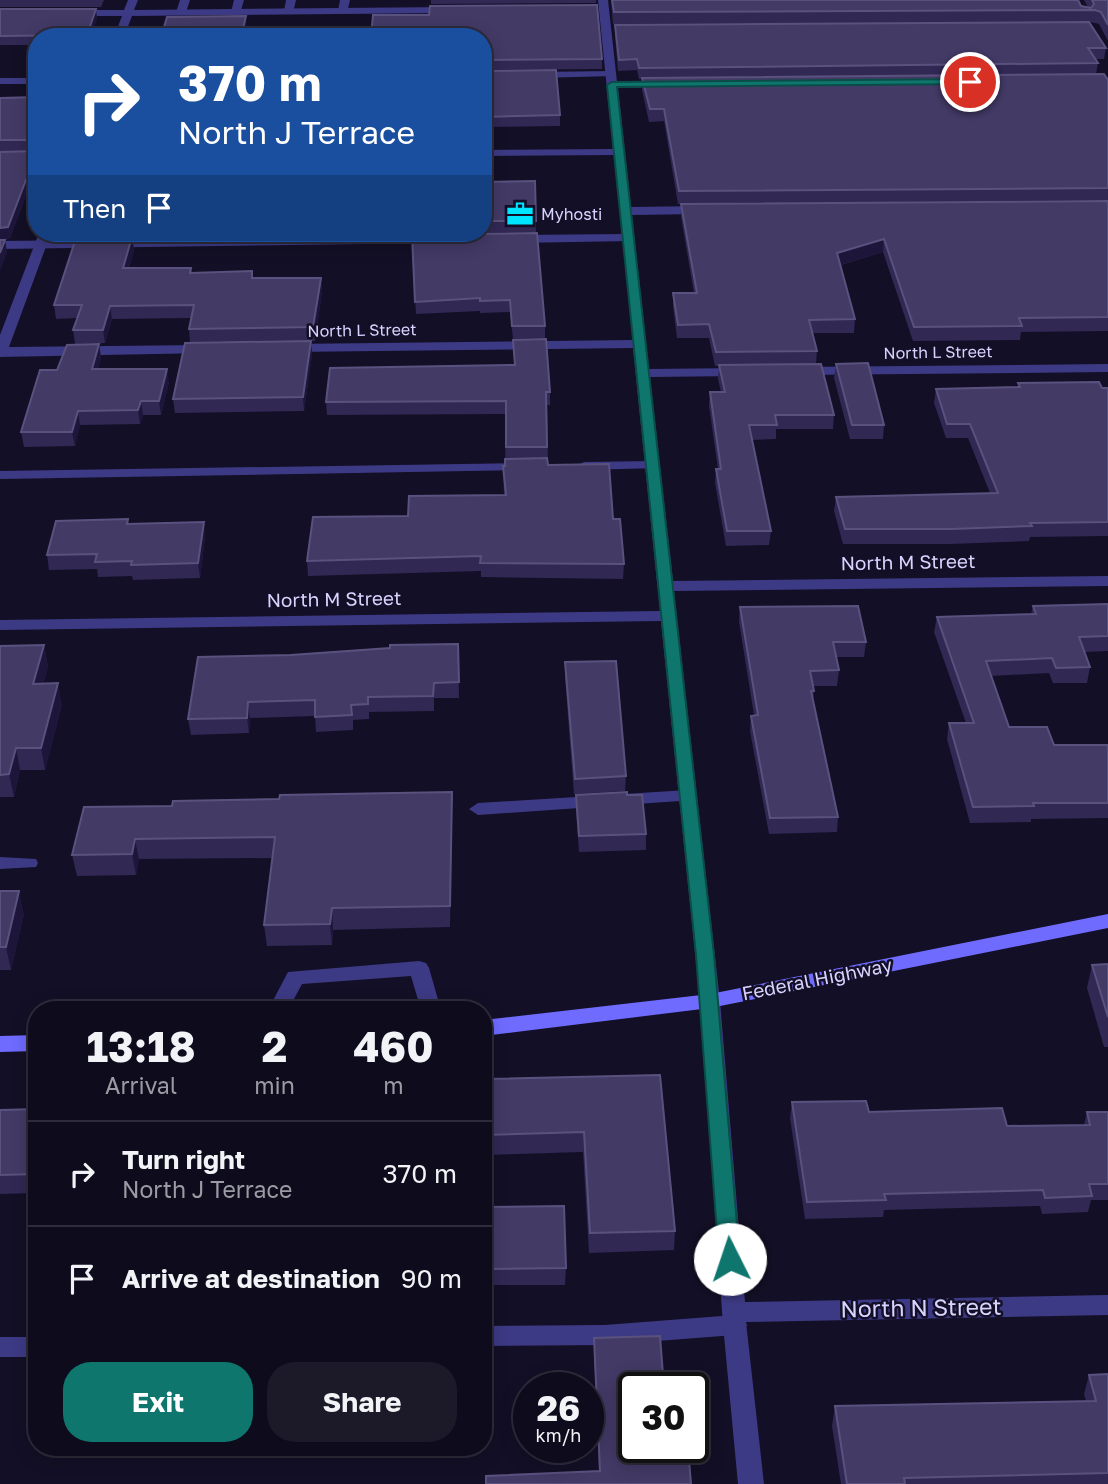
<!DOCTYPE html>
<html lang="en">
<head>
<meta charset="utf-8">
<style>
  :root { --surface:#0e0b1c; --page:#1c1929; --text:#f1f3f6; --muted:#9b9ba3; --line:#2e2b3b; --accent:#0f766e }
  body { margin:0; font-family:"Golos Text",sans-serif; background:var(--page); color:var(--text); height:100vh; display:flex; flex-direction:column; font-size:26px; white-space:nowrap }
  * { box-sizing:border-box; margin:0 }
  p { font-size:23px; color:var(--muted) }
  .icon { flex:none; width:38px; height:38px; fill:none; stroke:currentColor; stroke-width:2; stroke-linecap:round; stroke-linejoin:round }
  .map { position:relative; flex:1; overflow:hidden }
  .side { position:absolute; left:28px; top:1001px; width:464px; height:455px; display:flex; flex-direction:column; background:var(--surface); border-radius:28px; box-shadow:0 4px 18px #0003,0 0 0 2px var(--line) }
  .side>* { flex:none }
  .hud { position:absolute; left:28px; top:28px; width:464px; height:214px; border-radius:28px; box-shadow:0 4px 18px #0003,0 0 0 2px var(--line); background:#1a4fa0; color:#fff; overflow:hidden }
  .speed { position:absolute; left:513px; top:1372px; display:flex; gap:14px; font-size:35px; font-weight:700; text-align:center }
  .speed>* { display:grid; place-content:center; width:91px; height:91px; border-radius:50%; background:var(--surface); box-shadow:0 4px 18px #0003,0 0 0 2px var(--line); line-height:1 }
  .speed small { font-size:18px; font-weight:400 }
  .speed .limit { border:4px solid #111; border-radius:10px; background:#fff; color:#111 }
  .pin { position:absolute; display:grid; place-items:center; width:60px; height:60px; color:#fff; margin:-30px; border:4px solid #fff; border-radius:50%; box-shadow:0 2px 7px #0007 }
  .me { position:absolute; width:77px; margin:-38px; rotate:356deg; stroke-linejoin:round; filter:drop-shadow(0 0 5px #0008) }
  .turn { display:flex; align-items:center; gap:24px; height:147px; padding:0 35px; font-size:32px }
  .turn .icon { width:91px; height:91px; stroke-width:2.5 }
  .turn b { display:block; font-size:49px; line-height:60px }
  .then { display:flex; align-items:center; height:66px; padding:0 35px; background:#0003; gap:14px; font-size:26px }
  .eta { display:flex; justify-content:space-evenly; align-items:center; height:119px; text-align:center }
  .eta b { font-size:42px; font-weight:700; line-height:49px }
  .cta { display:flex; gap:14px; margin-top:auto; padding:14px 35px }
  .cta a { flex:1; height:80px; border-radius:28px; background:var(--accent); color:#fff; font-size:28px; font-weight:700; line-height:80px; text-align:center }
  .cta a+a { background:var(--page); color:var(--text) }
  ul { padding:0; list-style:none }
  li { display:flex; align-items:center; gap:21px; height:105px; padding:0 35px; border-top:2px solid var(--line) }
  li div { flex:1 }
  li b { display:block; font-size:26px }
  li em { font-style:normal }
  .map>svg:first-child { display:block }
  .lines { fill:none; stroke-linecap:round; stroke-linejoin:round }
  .lane { fill:#3d3a85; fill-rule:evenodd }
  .street { fill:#3d3a85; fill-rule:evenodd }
  .secondary { fill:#6f6bff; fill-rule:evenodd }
  .wall { fill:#312854 }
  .shaded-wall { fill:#1d163a }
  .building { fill:#433a66; stroke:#5a527e; stroke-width:2 }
  .route { fill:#0f766e; stroke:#0a4d48; stroke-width:2 }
  .labels { text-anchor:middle; stroke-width:5; stroke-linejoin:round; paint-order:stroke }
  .far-poi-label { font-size:16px; fill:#d9d4ff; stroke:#130f26; text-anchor:start }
  .far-street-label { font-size:16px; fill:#d9d4ff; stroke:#130f26 }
  .street-label { font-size:19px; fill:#d9d4ff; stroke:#130f26 }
  .near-street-label { font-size:23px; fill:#d9d4ff; stroke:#130f26 }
</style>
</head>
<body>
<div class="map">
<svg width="1108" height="1484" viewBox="0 0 1108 1484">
  <rect width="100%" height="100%" fill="#130f26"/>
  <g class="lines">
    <path class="lane" d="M180,0H190L186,12L181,15L176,12Z
      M234,0H244L240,14L231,12Z
      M286,0H296L293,13L284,11Z
      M340,0H350L347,13L338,11Z
      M611,71L615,72V76L535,78L530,75L535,72Z
      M0,78H37V84H0Z
      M628,234L634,238L632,241L514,243L508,239L514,235Z
      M434,236L440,240L438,243L0,249V241Z
      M653,461L658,462L660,465L658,468L584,470L577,466L584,462Z
      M525,463L530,464L532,467L530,470L0,479V471Z
      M688,790L697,796L694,800L478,815L469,809L478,803Z
      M0,857L36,859L38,863L36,867L0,869Z
      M419,961L426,963L429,968L441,1010H421L411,976L302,984L288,1010H268L288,972Z
      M735,1315L743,1318L747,1325L743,1332L735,1335L605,1345L483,1346V1326L605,1325Z
      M0,1337H37V1357H0Z"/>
    <path class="street" d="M128,0H138L134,10L450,7L455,10L450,13L132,16L124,37H114L122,16H76L71,13L76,10H124Z
      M598,0H608L617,82L665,81L670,84L665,87L618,88L631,207L703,206L709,210L703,214L632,215L649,369L741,368L748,372L741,376L650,377L673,581L1108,576V586L674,591L720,1001L745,1302L1108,1295V1315L746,1322L764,1484H738L723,1325L700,1001L661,621L0,630V620L660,611L633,348L290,352L283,348L290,344L633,340L614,155L483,156V150L613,149Z
      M39,233H51L9,347L206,345L213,349L206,353L0,357V335Z
      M1108,364V372L800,375L793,371L800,367Z"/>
    <path class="secondary" d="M1108,914V928L710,1008L483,1036V1020L710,994Z
      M37,1035V1051L0,1052V1036Z"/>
  </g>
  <path class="wall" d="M0,0H104L101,7H0Z
    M431,0H596V3L431,4Z
    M611,0H1078L1081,6L1088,7L1084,0H1108V41L1099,24L1090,22L1106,48L1104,59H1095L1098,63L1096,74L1108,80V200L678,204L664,121L649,122L642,90V79H639L637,70L618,71L615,36V25L854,23L613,24Z
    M0,9L97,18L91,37H37V45H0Z
    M483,37L602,59V69L483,70Z
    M483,71L560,115V126L483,127Z
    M37,97V167L10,238L3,240L7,252L0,270V98Z
    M535,181L536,232L412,234V233H483V182Z
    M1108,201V331L1021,332L1020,340L913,341L883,252L841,265L855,319L854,333H812L817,351L816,364L834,415L833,429H776V439L752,440L771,531L769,545L726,546L715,483L716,469H718L709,406L710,392H721L718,379L719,366H715L709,338H677L673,307V293H694L681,217V204Z
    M82,233H139L138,237H132L134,250L129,268H191L192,273L252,271L253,278H321L322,291L315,341L190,342L189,329L191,318L112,319L105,343L75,344L73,330L77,318L56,319L54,305L83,237Z
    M537,233L545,326V338L513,339L510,312L480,313V311L416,314L412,235Z
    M513,340L550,392V405H547L548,465L613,519L624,564L623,579L481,577V571L308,576L307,561L408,516L504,495L503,466H505L506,414L327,415L326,402L515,365Z
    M311,341L312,355L304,411L175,413L173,399Z
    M99,344L101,358L98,369L169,382L161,415H143L140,424L80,425L75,446L24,447L21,432L57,370Z
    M836,364L884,425L883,439H850L834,378Z
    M1018,383L1108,388V536L1030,537L1029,541L950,544H843L834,511L836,497L990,493L968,438H946L934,403L936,389L1018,387Z
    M129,524L205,536L200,578L133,580L132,576L98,577L97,569L49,570L47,555Z
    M1108,604V651L1085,652L1090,667L1087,683H1053L1049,673L991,676L1009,727L1054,745H1108V818L1031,819V822L970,823L947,739L949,723H966L934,632L937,617L1031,614L1033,606Z
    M740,607L866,642L864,657H836L839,670L837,686H813L814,691L813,699L838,817L837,832L769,834L750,731L751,716L754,715L739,622Z
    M458,644L459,698H434V711L369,712V719L353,720V730L316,732L315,716L250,718L249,733L191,735L188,719L291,655Z
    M44,645L48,667L43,684L62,705L45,770H20L14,797H0V646Z
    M565,662L626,776L625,791L574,794L565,677Z
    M452,792V812L450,927L333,930L332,945L267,946L264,925L272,858L139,859L136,875L77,876L72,855L172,806L279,799Z
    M576,795H627L646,834V850L579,852L576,811Z
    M0,891L24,914L11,970H0Z
    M1108,964V1047H1104L1087,988L1092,965Z
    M660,1075L675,1231L674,1250L589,1253L583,1152L483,1155V1079Z
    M792,1102L869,1112L1007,1126L1084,1125L1087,1112H1108V1200H1091L1088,1212L1042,1214L1040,1206L884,1210L883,1217L805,1219L790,1118Z
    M37,1109V1193L0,1194V1110Z
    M483,1207L566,1268L565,1285H483Z
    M594,1338L664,1388L691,1484L599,1471L594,1355Z
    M1108,1374V1484H841L832,1426L835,1406L1086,1401L1084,1394L1089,1375Z"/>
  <path class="shaded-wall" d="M96,9L97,18L91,37H87V35Z
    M246,16L247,26L245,37H241Z
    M37,151V167L10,238L0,240V228Z
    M132,237L134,250L125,282L123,268Z
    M884,239L883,252L836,266L837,253Z
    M5,240L7,252L0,270V253Z
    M321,278L322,291L315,341L313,327Z
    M110,306L112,319L105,343L103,330Z
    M311,341L312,355L304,411L303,397Z
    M99,344L101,358L94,383L92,369Z
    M167,369L169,382L161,415L159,401Z
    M141,401L143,415L140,424L138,410Z
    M78,411L80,425L75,446L72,432Z
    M204,522L205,536L200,578L198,563Z
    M44,645L48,667L38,706L33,684Z
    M58,683L62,705L45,770L41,748Z
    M248,702L250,718L249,733L247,718Z
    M16,748L20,770L14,797L9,774Z
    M452,792V812L450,927V906Z
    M135,839L139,859L136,875L132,854Z
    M19,891L24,914L11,970L6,947Z
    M332,908L333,930L332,945L330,924Z"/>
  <path class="building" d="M612,0H1078L1081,6L1091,8L1094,4L1092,0H1108V25L1101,12L1095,10L614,12Z
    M597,5L602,59L483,60V37H371L373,15H429L430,6Z
    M0,9H96L87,35L0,36Z
    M246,16L241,37H161L167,17Z
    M1089,22L1106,48H1088L1098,63L639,68L637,59L619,60L615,25Z
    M556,70L560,115L483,117V71Z
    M1104,74L1108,80V188L679,191L664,109H650L642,78Z
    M37,97V145L35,140H0V98Z
    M37,151L8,227L0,228V152Z
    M535,181L536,221H483V182Z
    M1108,201V317L1019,318L1022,326L914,327L884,239L837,253L855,319L809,320L817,351L716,352L709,324L678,325L673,293H697L681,204Z
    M537,233L545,326H512L510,300L480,301V298L415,302L412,235Z
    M132,237L123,268H191L190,273L252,271V278H321L313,327L189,329L194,305L110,306L103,330H73L82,305H54L76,238Z
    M0,240H5L0,253Z
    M546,339L550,392H546L547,447H506V401L326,402L330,368L515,365L513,340Z
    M311,341L303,397L173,399L185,343Z
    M99,344L92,369H167L159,401H141L138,410L78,411L72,432H21L40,370H57L67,345Z
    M868,363L884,425H852L836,364Z
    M821,364L834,415H775L777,425H749L771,531H727L716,469H721L710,392H725L719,365Z
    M1099,382L1102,388H1108V522L1030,523L1032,526L952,529H845L836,497L998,493L970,424H947L936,389L1020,387L1018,383Z
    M547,458L548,465L609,464L613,519H620L624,564L480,563L481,556L307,561L313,517L408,516L409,496L506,495L503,466H505V459Z
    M128,519L127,524L204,522L198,563L131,565L132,561L95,562L97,554L47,555L56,521Z
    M1108,604V636L1079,637L1090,667L1056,668L1052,658L986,661L1009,727H1047L1054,745H1108V803H1033L1034,806L973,807L949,723H974L937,617L1036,614L1033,606Z
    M858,606L866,642H833L839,670L810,671L814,691H811L838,817L770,818L751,716L758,715L740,607Z
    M458,644L459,682L434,683L433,696L368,697V704L351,705L352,715L315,717V700L248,702L247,718L188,719L198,657L291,655L390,648V645Z
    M44,645L33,684L58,683L41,748H16L9,774L0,775V646Z
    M616,661L626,776L575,779L565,662Z
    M452,792L450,906L332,908L330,924L264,925L275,837L135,839L132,854L72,855L84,807L172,806L173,801L279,799L280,795Z
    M627,792V795H642L646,834L579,836L576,795Z
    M0,891H19L6,947H0Z
    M1108,964V1017L1092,965Z
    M660,1075L675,1231L590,1233L584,1132L483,1135V1079Z
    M866,1101L869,1112L1002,1108L1007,1126L1090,1125L1087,1112H1108V1184H1089L1092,1196L1045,1198L1043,1190L884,1194L886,1200L807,1202L792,1102Z
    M37,1109V1174L0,1175V1110Z
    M564,1206L566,1268L483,1269V1207Z
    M660,1336L664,1388H634V1447H688L691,1484H486V1476L600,1471L594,1338Z
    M1108,1374V1473L904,1478L905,1484H847L835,1406L1096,1401L1089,1375Z"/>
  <path class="route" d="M970,79H974V84L617,87L714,955L740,1259L737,1265L730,1268L722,1265L719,1259L696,955L607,85L612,82Z"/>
  <defs>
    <symbol id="office-bare" viewBox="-9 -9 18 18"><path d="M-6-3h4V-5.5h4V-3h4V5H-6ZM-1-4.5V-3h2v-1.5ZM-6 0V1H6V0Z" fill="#00e5ff" stroke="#130f26" stroke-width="2.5" paint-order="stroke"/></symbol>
  </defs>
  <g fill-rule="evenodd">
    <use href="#office-bare" x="501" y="195" width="38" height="38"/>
  </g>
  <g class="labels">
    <g class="far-poi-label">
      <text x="541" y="220">Myhosti</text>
    </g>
    <g class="far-street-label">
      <text transform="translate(362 330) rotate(-1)" y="6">North L Street</text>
      <text transform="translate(938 352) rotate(-1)" y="6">North L Street</text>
    </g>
    <g class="street-label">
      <text transform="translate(908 562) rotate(-1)" y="7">North M Street</text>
      <text transform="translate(334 599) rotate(-1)" y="7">North M Street</text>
      <text transform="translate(817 979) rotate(-11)" y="7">Federal Highway</text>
    </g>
    <g class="near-street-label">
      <text transform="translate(921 1308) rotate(-1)" y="8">North N Street</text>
    </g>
  </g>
</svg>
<div class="speed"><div>26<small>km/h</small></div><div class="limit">30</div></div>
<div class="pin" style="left:970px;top:82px;background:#d93025"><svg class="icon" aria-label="arrive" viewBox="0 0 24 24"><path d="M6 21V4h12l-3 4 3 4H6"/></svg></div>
<svg class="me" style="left:730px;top:1259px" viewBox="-20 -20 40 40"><circle r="19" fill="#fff"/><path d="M0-13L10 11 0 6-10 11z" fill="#0f766e"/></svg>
<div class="hud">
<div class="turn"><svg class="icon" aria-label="right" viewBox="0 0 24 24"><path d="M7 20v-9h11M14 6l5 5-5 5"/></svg><div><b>370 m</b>North J Terrace</div></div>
<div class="then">Then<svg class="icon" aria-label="arrive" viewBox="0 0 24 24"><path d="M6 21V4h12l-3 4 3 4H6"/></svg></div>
</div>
<section class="side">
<div class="eta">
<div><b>13:18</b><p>Arrival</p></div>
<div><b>2</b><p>min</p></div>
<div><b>460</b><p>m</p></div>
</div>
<ul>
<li><svg class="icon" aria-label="right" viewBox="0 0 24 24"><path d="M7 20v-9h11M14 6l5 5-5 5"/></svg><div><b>Turn right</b><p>North J Terrace</p></div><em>370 m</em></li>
<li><svg class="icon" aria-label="arrive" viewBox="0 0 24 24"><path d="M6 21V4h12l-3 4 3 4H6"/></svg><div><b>Arrive at destination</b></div><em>90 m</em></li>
</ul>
<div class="cta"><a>Exit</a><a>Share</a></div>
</section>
</div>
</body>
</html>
